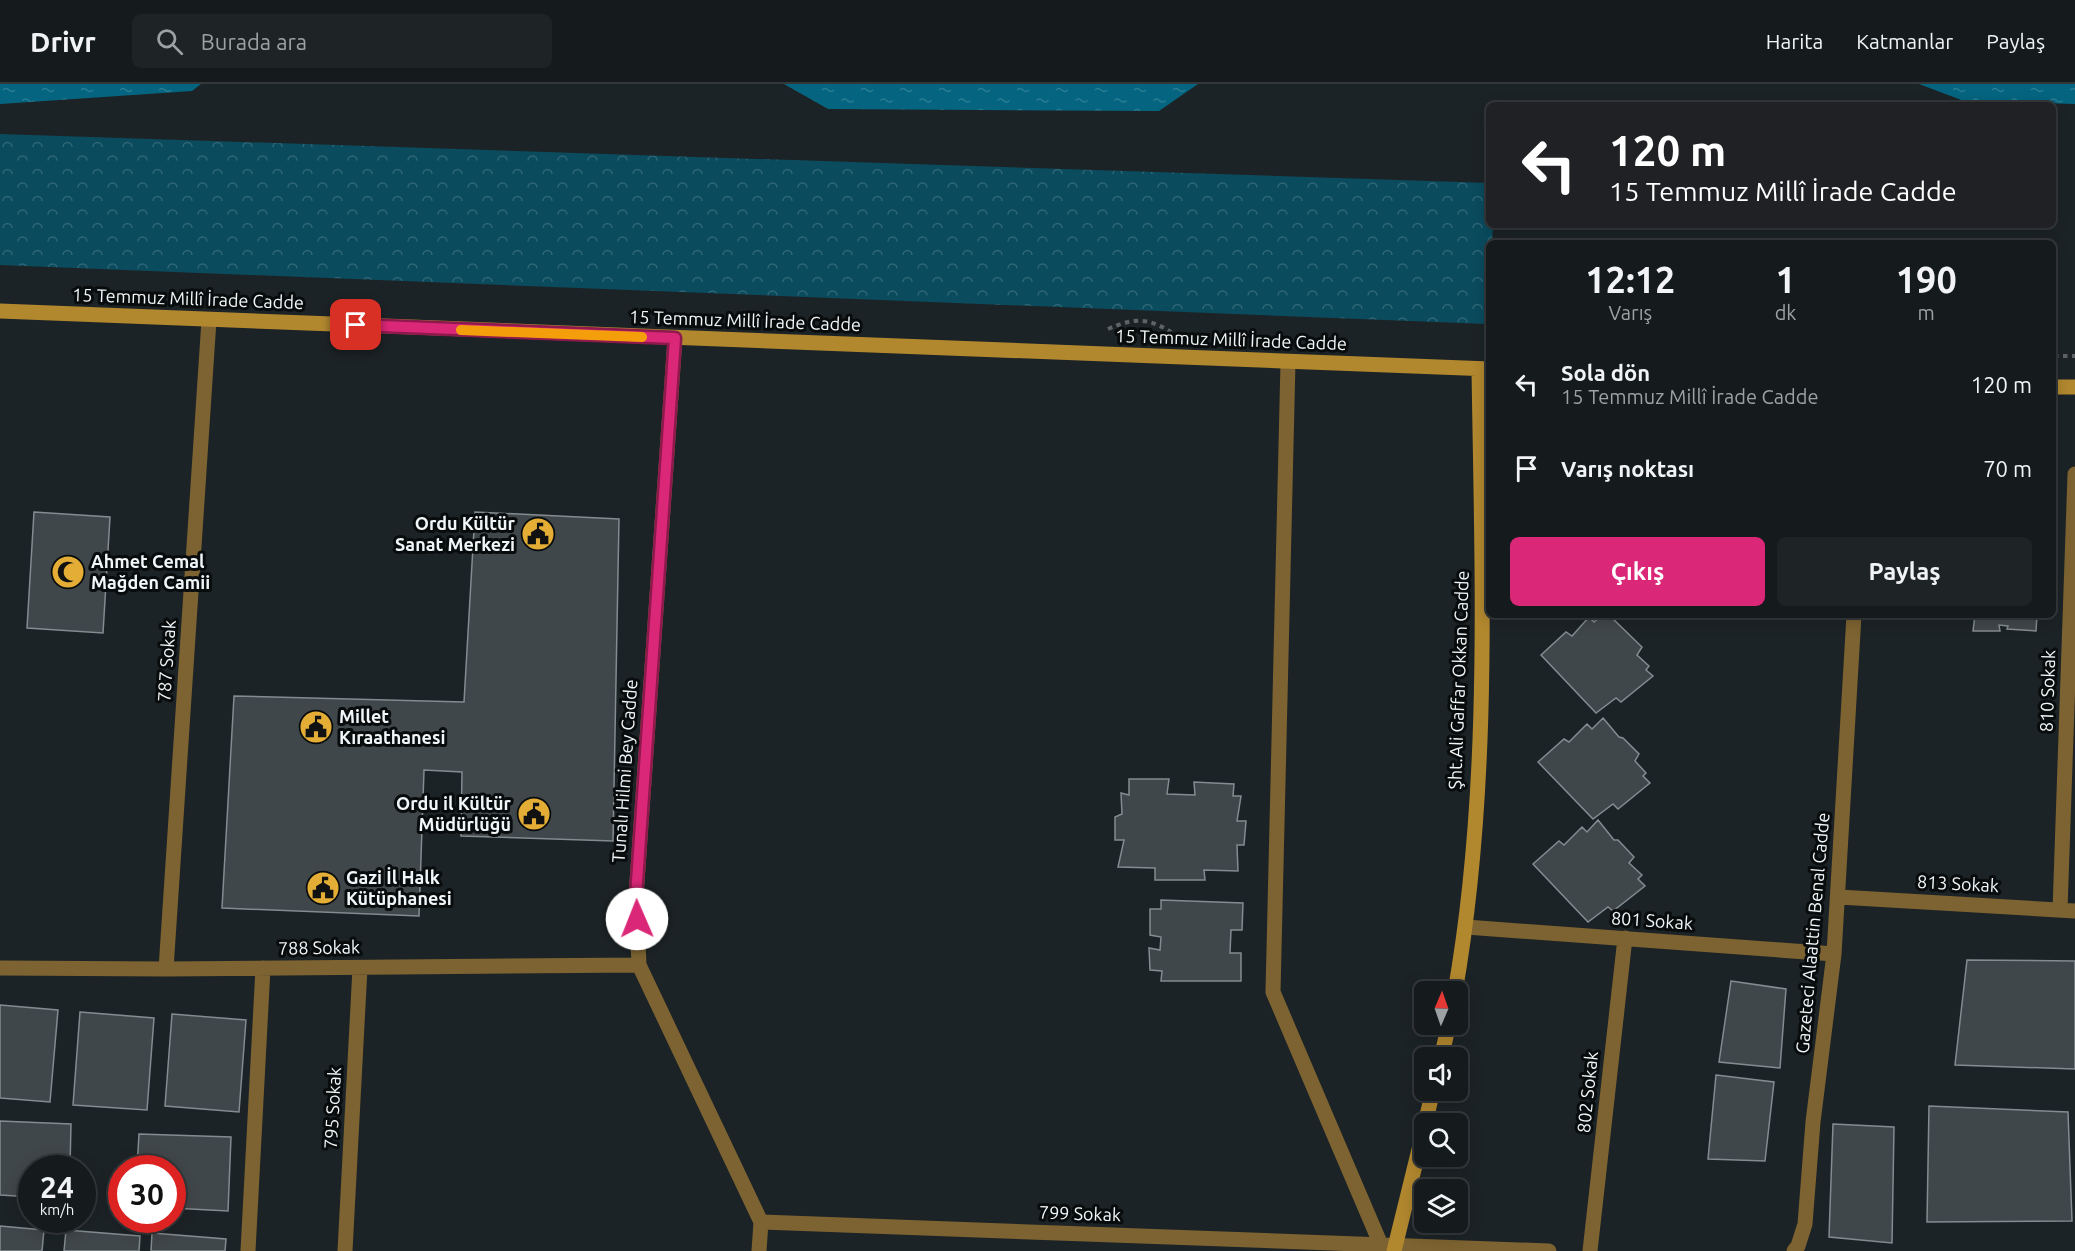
<!DOCTYPE html>
<html lang="tr">
<head>
<meta charset="utf-8">
<style>
  :root { --surface:#151a1c; --page:#1e2325; --text:#f1f3f6; --muted:#9da1a3; --line:#34383b; --accent:#db2777 }
  body { margin:0; font-family:Ubuntu,sans-serif; background:var(--page); color:var(--text); height:100vh; display:flex; flex-direction:column; font-size:22px; white-space:nowrap }
  * { box-sizing:border-box; margin:0 }
  p { font-size:20px; color:var(--muted) }
  .icon { flex:none; width:33px; height:33px; fill:none; stroke:currentColor; stroke-width:2; stroke-linecap:round; stroke-linejoin:round }
  .map { position:relative; flex:1; overflow:hidden }
  .sheet { position:absolute; left:1486px; top:156px; width:570px; height:378px; display:flex; flex-direction:column; background:var(--surface); border-radius:9px; box-shadow:0 3px 15px #0003,0 0 0 2px var(--line) }
  .sheet>* { flex:none }
  .banner { position:absolute; left:1486px; top:18px; width:570px; height:126px; border-radius:9px; box-shadow:0 3px 15px #0003,0 0 0 2px var(--line); background:#202124; color:#fff; overflow:hidden }
  .needle { width:39px; rotate:2deg }
  .buttons { position:absolute; left:1414px; top:897px; display:grid; gap:12px }
  .buttons a { display:grid; place-items:center; width:54px; height:54px; border-radius:9px; background:var(--surface); box-shadow:0 3px 15px #0003,0 0 0 2px var(--line); font-size:30px }
  .speed { position:absolute; left:18px; top:1071px; display:flex; gap:12px; font-size:30px; font-weight:700; text-align:center }
  .speed>* { display:grid; place-content:center; width:78px; height:78px; border-radius:50%; background:var(--surface); box-shadow:0 3px 15px #0003,0 0 0 2px var(--line); line-height:1 }
  .speed small { font-size:15px; font-weight:400 }
  .speed .limit { border:9px solid #d22; background:#fff; color:#111 }
  .pin { position:absolute; display:grid; place-items:center; width:51px; height:51px; color:#fff; margin:-26px; border-radius:12px; box-shadow:0 3px 9px #0006 }
  .me { position:absolute; width:66px; margin:-33px; rotate:359deg; stroke-linejoin:round; filter:drop-shadow(0 0 4px #0008) }
  .turn { display:flex; align-items:center; gap:21px; height:126px; padding:0 24px; font-size:27px }
  .turn .icon { width:78px; height:78px; stroke-width:2.5 }
  .turn b { display:block; font-size:42px; line-height:51px }
  .eta { display:flex; justify-content:space-evenly; align-items:center; height:102px; text-align:center }
  .eta b { font-size:36px; font-weight:600; line-height:42px }
  .button { display:flex; gap:12px; margin-top:auto; padding:12px 24px }
  .button a { flex:1; height:69px; border-radius:9px; background:var(--accent); color:#fff; font-size:24px; font-weight:600; line-height:69px; text-align:center }
  .button a+a { background:var(--page); color:var(--text) }
  ul { padding:0; list-style:none }
  li { display:flex; align-items:center; gap:18px; height:84px; padding:0 24px }
  li div { flex:1 }
  li b { display:block; font-size:22px }
  li em { font-style:normal }
  header { display:flex; align-items:center; gap:36px; box-sizing:border-box; height:84px; padding:0 30px; background:var(--surface); border-bottom:2px solid var(--line) }
  header strong { font-size:28px }
  nav { display:flex; gap:33px; margin-inline-start:auto; font-size:21px }
  .search { width:420px; height:54px; background:var(--page); display:flex; align-items:center; gap:15px; box-sizing:border-box; padding:0 21px; border-radius:9px; color:var(--muted); font-size:22px }
  .map>svg:first-child { display:block }
  .forest { fill:url(#forest-crowns) }
  .water { fill:url(#water-ripples) }
  .building { fill:#40474a; stroke:#838c90; stroke-width:1.5 }
  .lines { fill:none; stroke-linecap:round; stroke-linejoin:round }
  .path { stroke:#5d6366; stroke-width:4; stroke-dasharray:4.5 4.5; stroke-linecap:butt }
  .minor { stroke:#7d6331; stroke-width:15 }
  .secondary { stroke:#b2882f; stroke-width:15 }
  .route-casing { stroke:#8e194d; stroke-width:15 }
  .route { stroke:#db2777; stroke-width:10 }
  .slow { stroke:#f59e0b; stroke-width:10 }
  .labels { text-anchor:middle; stroke-width:6; stroke-linejoin:round; paint-order:stroke }
  .street-label { font-size:18px; fill:#f1f6f8; stroke:#090c0d }
  .poi-label { font-size:18px; font-weight:bold; fill:#f1f6f8; stroke:#090c0d; text-anchor:start }
</style>
</head>
<body>
<header>
<strong>Drivr</strong>
<div class="search"><svg class="icon" aria-label="search" viewBox="0 0 24 24"><circle cx="10" cy="10" r="6"/><path d="M15 15l6 6"/></svg>Burada ara</div>
<nav><a>Harita</a><a>Katmanlar</a><a>Paylaş</a></nav>
</header>
<div class="map">
<svg width="2075" height="1167" viewBox="0 0 2075 1167">
  <defs>
    <pattern id="forest-crowns" width="20" height="18" patternUnits="userSpaceOnUse" patternTransform="scale(1.5)"><rect width="20" height="18" fill="#0a4b5e"/><path d="M2 6a3 3 0 1 1 6 0M12 15a3 3 0 1 1 6 0" fill="none" stroke="#2e6676"/></pattern>
    <pattern id="water-ripples" width="26" height="14" patternUnits="userSpaceOnUse" patternTransform="scale(1.5)"><rect width="26" height="14" fill="#056580"/><path d="M2 4q2-2 4 0t4 0M15 11q2-2 4 0t4 0" fill="none" stroke="#2a7c93"/></pattern>
  </defs>
  <rect width="100%" height="100%" fill="#1c2326"/>
  <path class="forest" d="M0,50L1489,99L1490,141H1493L1492,159H1490L1487,240L0,181Z"/>
  <path class="water" d="M0,0H201L192,7L0,20Z
    M784,0H1198L1159,27L828,25Z
    M1919,0H2075V20L1964,17Z"/>
  <path class="building" d="M34,428L110,433L103,549L27,544Z
    M475,428L619,435L613,757L461,752L462,688L424,686L419,832L222,824L234,612L464,618Z
    M1602,531H1609L1642,563L1637,571L1649,582L1646,586L1653,592L1621,618L1616,614L1596,629L1541,571L1566,548L1572,552L1589,533L1594,538Z
    M1975,531H2037L2036,547L2007,545L2008,542L1999,541L2000,547H1973Z
    M1603,634L1619,653L1623,654L1639,670L1635,677L1646,689L1643,692L1650,699L1618,725L1613,720L1593,735L1538,678L1564,655L1569,658L1587,640L1592,645Z
    M1129,695H1169L1167,710L1195,711L1194,698L1234,700L1233,712H1241L1237,737H1246L1244,761H1237L1238,787L1204,786L1205,796H1155V784L1118,783L1124,756H1115V733L1122,730L1121,709L1129,711Z
    M1598,736L1614,756H1618L1634,773L1629,779L1642,791L1638,795L1645,802L1613,827L1608,823L1588,838L1533,780L1559,757L1564,761L1582,743L1587,748Z
    M1161,816L1243,819L1242,846H1231L1230,869H1241V897H1161L1162,887L1150,886L1149,864L1160,866L1161,853L1150,851V825H1161Z
    M1967,876L2075,877V985L1955,981Z
    M1731,897L1786,905L1780,984L1719,978Z
    M0,921L58,926L50,1018L0,1014Z
    M80,928L154,934L147,1026L73,1021Z
    M172,930L246,936L239,1028L165,1022Z
    M1716,991L1774,998L1765,1077L1708,1075Z
    M1929,1022L2068,1028L2072,1137L1927,1138Z
    M0,1037L71,1040L70,1084H32V1113L0,1111Z
    M1833,1040L1894,1043L1892,1159L1829,1153Z
    M139,1050L231,1053L228,1127L172,1124V1084H137Z
    M0,1142L44,1146L42,1167H0Z
    M66,1146L140,1152L139,1167H64Z
    M152,1149L226,1155L225,1167H151Z"/>
  <g class="lines">
    <path class="path" d="M1108,245C1133,234 1147,233 1171,248
      M2054,272H2075"/>
    <path class="minor" d="M675,254L636,812L639,881L761,1138L759,1167
      M1288,278L1273,908L1381,1161
      M1839,813L2075,827
      M2060,826L2075,390
      M1466,843L1834,870
      M0,884L166,885L639,881
      M166,885L209,236
      M761,1138L1549,1167
      M248,1167L263,884
      M345,1167L360,884
      M1590,1167L1625,854
      M1794,1167L1798,1162L1805,1140L1813,1038L1834,870L1854,531"/>
    <path class="secondary" d="M0,227L1490,285
      M2054,303H2075
      M1455,908C1491,703 1482,492 1479,285
      M1441,974L1449,940
      M1425,1040L1433,1006
      M1394,1167L1425,1041"/>
  </g>
  <g class="lines">
    <defs>
      <path id="route" d="M356,241L675,254L636,812L637,835"/>
    </defs>
    <use href="#route" class="route-casing"/>
    <use href="#route" class="route"/>
    <path class="slow" d="M461,246L642,253"/>
  </g>
  <defs>
    <symbol id="civic-disc" viewBox="-11 -11 22 22"><circle r="9.5" fill="#e4ad35" stroke="#090c0d"/><path d="M-.6-6.5H3V-4.5H.6V-3L4-1V1h2V6H-6V1h2V-1L-.6-3ZM-1.2 2.5V6h2.4V2.5Z" fill="#111"/></symbol>
    <symbol id="mosque-disc" viewBox="-11 -11 22 22"><circle r="9.5" fill="#e4ad35" stroke="#090c0d"/><path d="M3.5-4.9A6 6 0 1 0 3.5 4.9A5 5 0 1 1 3.5-4.9Z" fill="#111"/></symbol>
  </defs>
  <g fill-rule="evenodd">
    <use href="#civic-disc" x="519" y="431" width="38" height="38"/>
    <use href="#mosque-disc" x="49" y="469" width="38" height="38"/>
    <use href="#civic-disc" x="297" y="624" width="38" height="38"/>
    <use href="#civic-disc" x="515" y="711" width="38" height="38"/>
    <use href="#civic-disc" x="304" y="785" width="38" height="38"/>
  </g>
  <g class="labels">
    <g class="street-label">
      <text transform="translate(188 215) rotate(2)" y="6">15 Temmuz Millî İrade Cadde</text>
      <text transform="translate(745 237) rotate(2)" y="6">15 Temmuz Millî İrade Cadde</text>
      <text transform="translate(1231 256) rotate(2)" y="6">15 Temmuz Millî İrade Cadde</text>
      <text transform="translate(167 577) rotate(-86)" y="6">787 Sokak</text>
      <text transform="translate(1459 596) rotate(-88)" y="6">Şht.Ali Gaffar Okkan Cadde</text>
      <text transform="translate(2048 607) rotate(-88)" y="6">810 Sokak</text>
      <text transform="translate(625 687) rotate(-86)" y="6">Tunalı Hilmi Bey Cadde</text>
      <text transform="translate(1958 800) rotate(3)" y="6">813 Sokak</text>
      <text transform="translate(1652 837) rotate(4)" y="6">801 Sokak</text>
      <text transform="translate(1813 849) rotate(-85)" y="6">Gazeteci Alaattin Benal Cadde</text>
      <text transform="translate(319 864) rotate(-1)" y="6">788 Sokak</text>
      <text transform="translate(1588 1008) rotate(-84)" y="6">802 Sokak</text>
      <text transform="translate(333 1024) rotate(-87)" y="6">795 Sokak</text>
      <text transform="translate(1080 1130) rotate(2)" y="6">799 Sokak</text>
    </g>
    <g class="poi-label">
      <text x="515" y="446" text-anchor="end">Ordu Kültür<tspan x="515" dy="21">Sanat Merkezi</tspan></text>
      <text x="91" y="484">Ahmet Cemal<tspan x="91" dy="21">Mağden Camii</tspan></text>
      <text x="339" y="639">Millet<tspan x="339" dy="21">Kıraathanesi</tspan></text>
      <text x="511" y="726" text-anchor="end">Ordu il Kültür<tspan x="511" dy="21">Müdürlüğü</tspan></text>
      <text x="346" y="800">Gazi İl Halk<tspan x="346" dy="21">Kütüphanesi</tspan></text>
    </g>
  </g>
</svg>
<div class="buttons">
<a><svg class="needle" viewBox="-14 -14 28 28"><path d="M0-13l5 13h-10z" fill="#e53935"/><path d="M0 13l5-13h-10z" fill="#9da1a3"/></svg></a>
<a><svg class="icon" aria-label="sound" viewBox="0 0 24 24"><path d="M4 9h4l5-4v14l-5-4H4zM17 9q2 3 0 6"/></svg></a>
<a><svg class="icon" aria-label="search" viewBox="0 0 24 24"><circle cx="10" cy="10" r="6"/><path d="M15 15l6 6"/></svg></a>
<a><svg class="icon" aria-label="layers" viewBox="0 0 24 24"><path d="M12 4l9 5-9 5-9-5zM3 14l9 5 9-5"/></svg></a>
</div>
<div class="speed"><div>24<small>km/h</small></div><div class="limit">30</div></div>
<div class="pin" style="left:356px;top:241px;background:#d93025"><svg class="icon" aria-label="arrive" viewBox="0 0 24 24"><path d="M6 21V4h12l-3 4 3 4H6"/></svg></div>
<svg class="me" style="left:637px;top:835px" viewBox="-20 -20 40 40"><circle r="19" fill="#fff"/><path d="M0-13L10 11 0 6-10 11z" fill="#db2777"/></svg>
<div class="banner">
<div class="turn"><svg class="icon" aria-label="left" viewBox="0 0 24 24"><path d="M17 20v-9H6M10 6l-5 5 5 5"/></svg><div><b>120 m</b>15 Temmuz Millî İrade Cadde</div></div>
</div>
<section class="sheet">
<div class="eta">
<div><b>12:12</b><p>Varış</p></div>
<div><b>1</b><p>dk</p></div>
<div><b>190</b><p>m</p></div>
</div>
<ul>
<li><svg class="icon" aria-label="left" viewBox="0 0 24 24"><path d="M17 20v-9H6M10 6l-5 5 5 5"/></svg><div><b>Sola dön</b><p>15 Temmuz Millî İrade Cadde</p></div><em>120 m</em></li>
<li><svg class="icon" aria-label="arrive" viewBox="0 0 24 24"><path d="M6 21V4h12l-3 4 3 4H6"/></svg><div><b>Varış noktası</b></div><em>70 m</em></li>
</ul>
<div class="button"><a>Çıkış</a><a>Paylaş</a></div>
</section>
</div>
</body>
</html>
